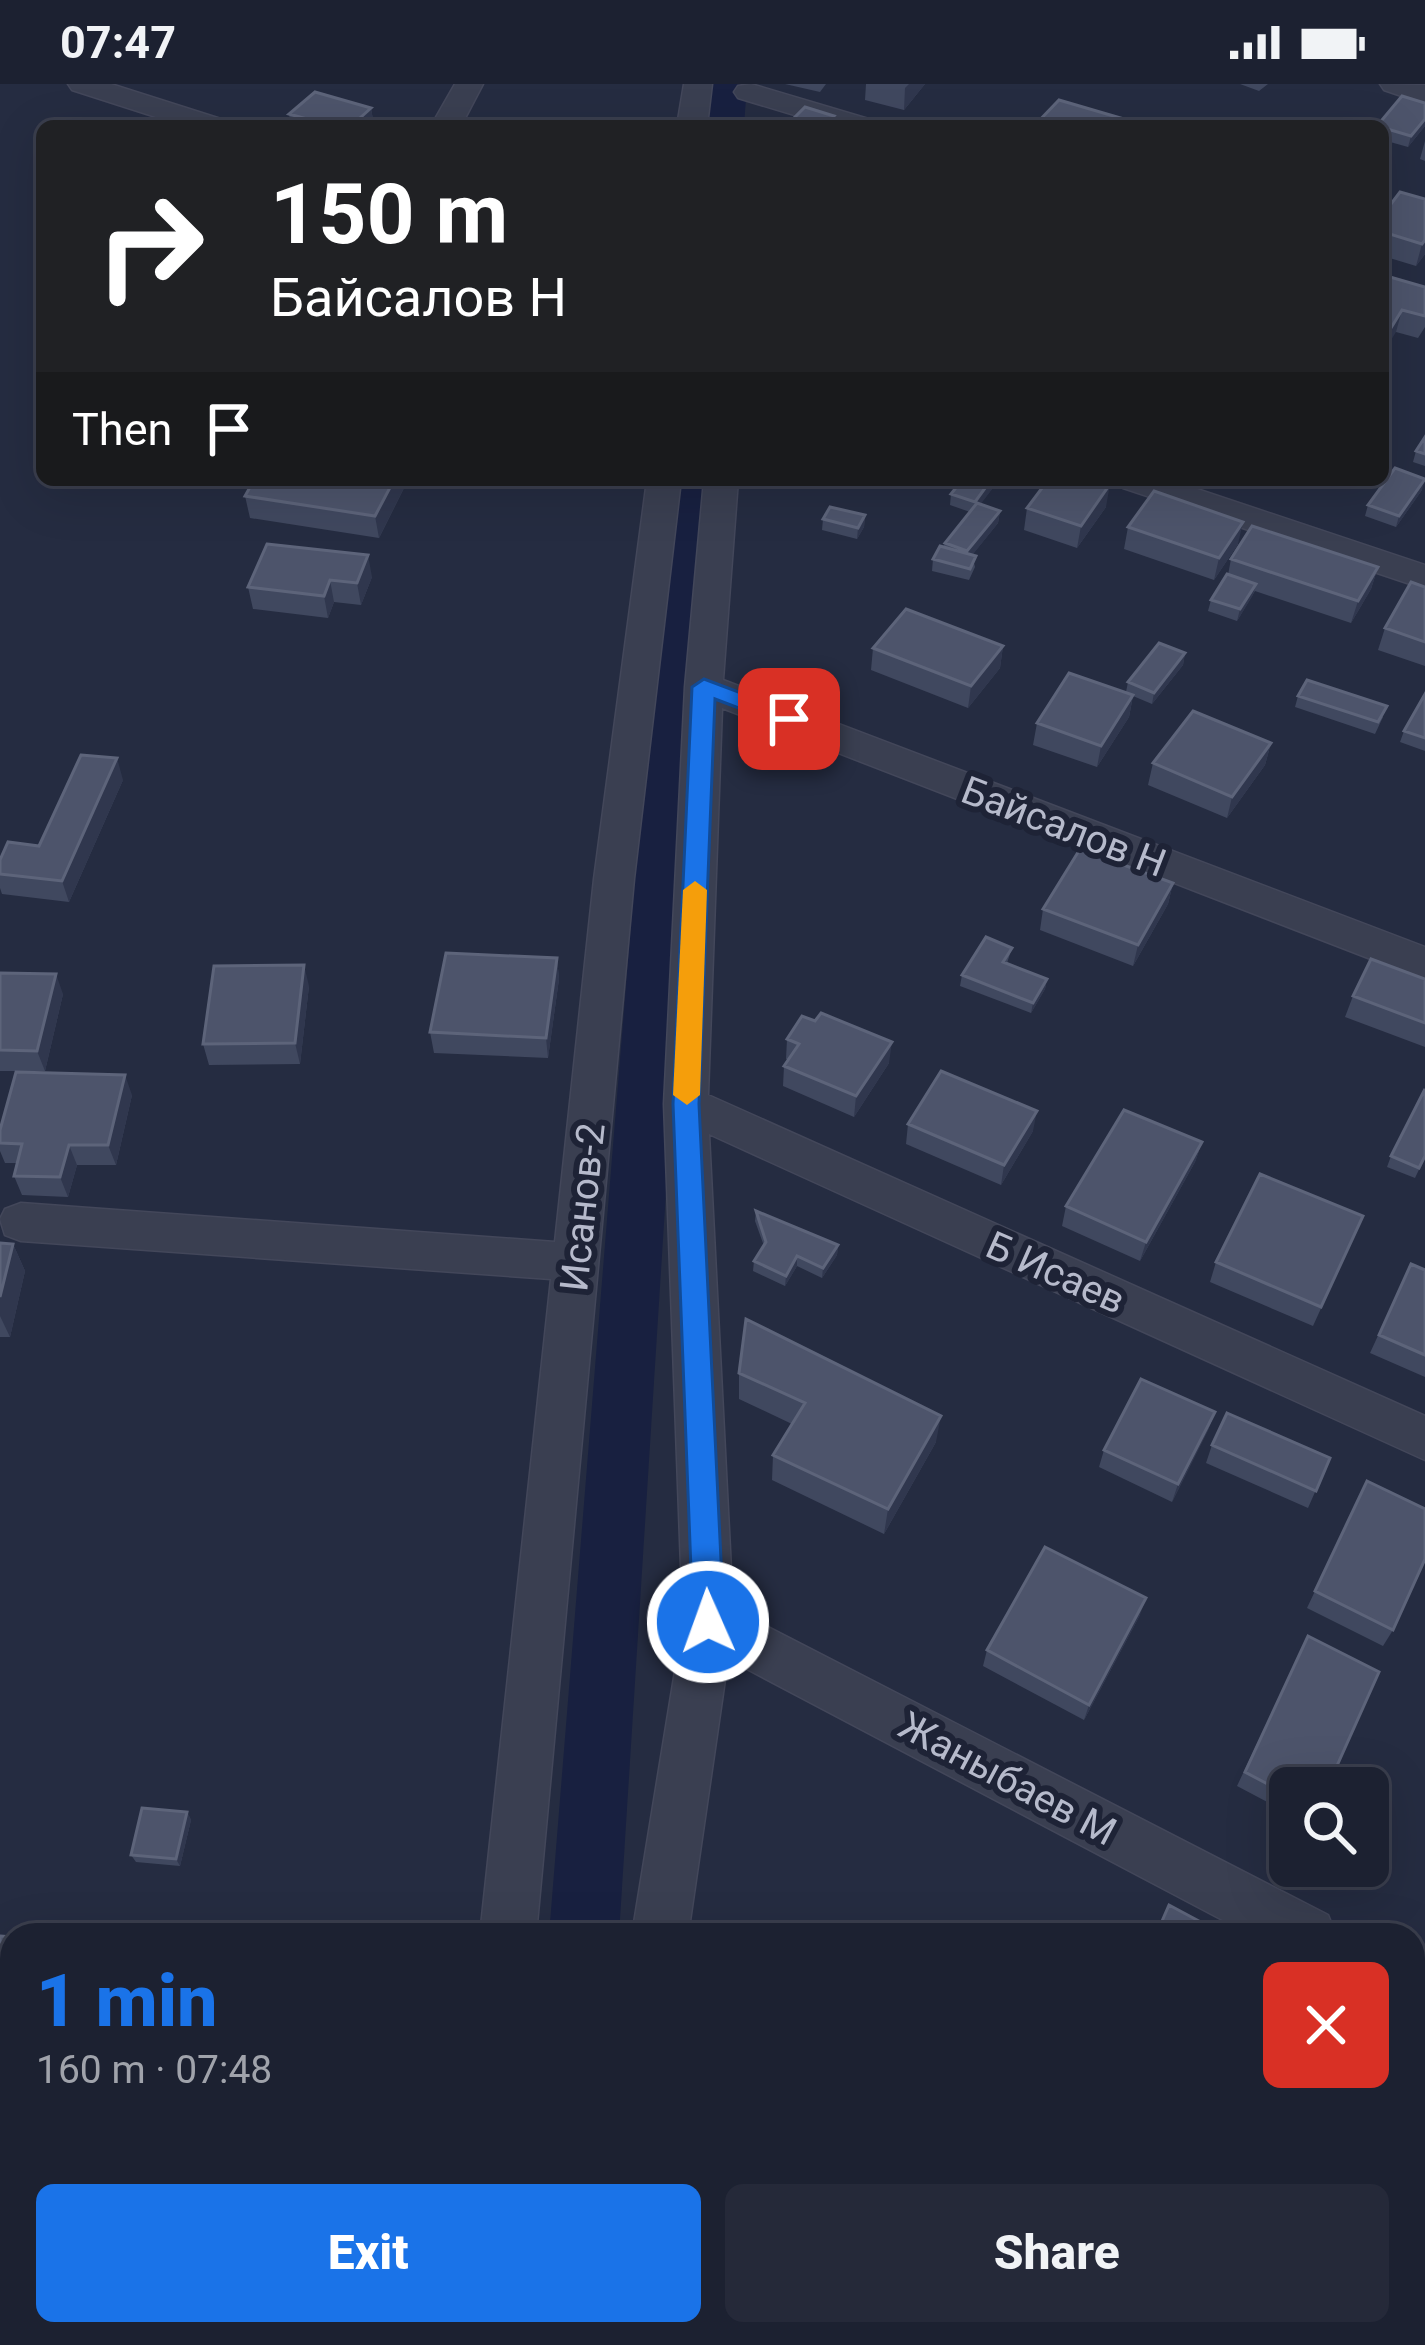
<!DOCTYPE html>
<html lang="en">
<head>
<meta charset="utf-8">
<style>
  :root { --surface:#1c2131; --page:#252939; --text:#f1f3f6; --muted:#a0a3ab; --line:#3a3e4d; --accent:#1a73e8 }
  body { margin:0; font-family:Roboto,sans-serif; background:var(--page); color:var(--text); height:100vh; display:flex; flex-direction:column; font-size:45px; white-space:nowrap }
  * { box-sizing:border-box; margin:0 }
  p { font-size:39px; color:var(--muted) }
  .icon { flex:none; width:66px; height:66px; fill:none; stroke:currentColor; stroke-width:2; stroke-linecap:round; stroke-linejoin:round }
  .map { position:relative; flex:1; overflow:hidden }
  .details { position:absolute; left:0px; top:1839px; width:1425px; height:423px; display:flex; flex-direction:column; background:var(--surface); border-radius:36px 36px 0 0; box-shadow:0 12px 48px #0002,0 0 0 3px var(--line) }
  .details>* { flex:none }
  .banner { position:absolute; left:36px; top:36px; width:1353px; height:366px; border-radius:18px; box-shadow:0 12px 48px #0002,0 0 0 3px var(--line); background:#202124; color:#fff; overflow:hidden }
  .fabs { position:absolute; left:1269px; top:1683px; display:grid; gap:24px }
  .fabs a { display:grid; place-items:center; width:120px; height:120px; border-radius:18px; background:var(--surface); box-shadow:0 12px 48px #0002,0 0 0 3px var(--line); font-size:60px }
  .pin { position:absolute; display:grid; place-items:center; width:102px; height:102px; color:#fff; margin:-51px; border-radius:24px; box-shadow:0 6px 18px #0006 }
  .me { position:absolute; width:132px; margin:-66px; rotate:358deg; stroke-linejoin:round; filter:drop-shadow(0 0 9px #0008) }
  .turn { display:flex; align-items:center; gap:42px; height:252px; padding:0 36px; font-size:54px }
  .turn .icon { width:156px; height:156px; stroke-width:2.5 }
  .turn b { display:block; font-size:84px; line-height:102px }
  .then { display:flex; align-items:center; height:114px; padding:0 36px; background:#0003; gap:24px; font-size:45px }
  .round { display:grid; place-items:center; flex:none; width:126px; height:126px; border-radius:18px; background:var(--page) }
  .summary { display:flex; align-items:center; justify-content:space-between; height:204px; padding:0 36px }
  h1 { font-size:72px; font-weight:800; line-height:90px; color:var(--accent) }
  .button { display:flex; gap:24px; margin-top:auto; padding:24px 36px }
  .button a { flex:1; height:138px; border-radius:18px; background:var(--accent); color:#fff; font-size:48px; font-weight:800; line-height:138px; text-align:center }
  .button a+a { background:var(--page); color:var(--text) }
  .status { display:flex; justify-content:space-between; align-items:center; height:84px; padding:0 60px; background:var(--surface); direction:ltr }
  .status svg { height:33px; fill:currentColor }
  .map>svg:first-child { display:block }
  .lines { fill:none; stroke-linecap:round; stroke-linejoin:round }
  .canal { fill:#182040; fill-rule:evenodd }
  .minor-casing { stroke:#43475a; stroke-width:3 }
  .minor { fill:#3a3f51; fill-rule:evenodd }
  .wall { fill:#40485f }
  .shaded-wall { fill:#30374e }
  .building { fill:#4d546b; stroke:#5d647a; stroke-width:3 }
  .route { fill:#1a73e8; stroke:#114b97; stroke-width:3 }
  .slow { fill:#f59e0b }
  .labels { text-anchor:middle; stroke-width:12; stroke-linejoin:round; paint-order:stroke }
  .street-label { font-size:39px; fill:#b6bacb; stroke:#1e2336 }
</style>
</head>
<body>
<div class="status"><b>07:47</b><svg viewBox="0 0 49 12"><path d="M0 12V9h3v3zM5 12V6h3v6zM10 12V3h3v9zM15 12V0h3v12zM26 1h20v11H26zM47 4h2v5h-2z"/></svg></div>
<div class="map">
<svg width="1425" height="2261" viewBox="0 0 1425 2261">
  <rect width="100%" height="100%" fill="#252c41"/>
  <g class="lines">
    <path class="canal" d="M711,0H747L744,42H706Z
      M667,396H711L619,1851H549Z
      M517,2250H595L594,2261H516Z"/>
    <defs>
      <path id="minor" d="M68,0H111L224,36L229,42H184L72,6Z
        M455,0H483L461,42H431Z
        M684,0H712L707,42H677Z
        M751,0L872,36L877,42H831L738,14L734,8L738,2Z
        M1380,0L1425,1V20L1384,6Z
        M647,396H681L634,795L536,1851H480L551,1195L21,1157L5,1151L0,1135L5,1125L21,1119L555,1158L594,795Z
        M704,396H738L723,596L1425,863V896L722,624L708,1011L1425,1332V1376L709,1050L733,1525L1328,1831L1336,1851H1251L728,1575L688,1851H632L683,1538L664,1020L685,603Z
        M1118,396H1170L1425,481V505L1123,404Z
        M1413,1878L1425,1883V1940L1413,1935Z
        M435,2250H497L496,2261H434Z
        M577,2250H639L638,2261H576Z
        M794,2250H869L874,2261H799Z"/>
    </defs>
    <use href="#minor" class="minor-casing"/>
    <use href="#minor" class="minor"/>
  </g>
  <path class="wall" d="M785,0H826L820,8Z
    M866,0H925L904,26L865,16Z
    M1240,0H1268L1259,7Z
    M1425,19V42L1408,63L1383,56V42Z
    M371,24L374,42H291L289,30Z
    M794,34L834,42H794Z
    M1425,57V77L1420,75Z
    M1425,115V170L1416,182L1383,172V122L1388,124Z
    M1383,191L1425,203V243L1418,254L1396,248Z
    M1425,353V382L1413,378L1416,367Z
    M962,396H999L980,420L1000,427L998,439L972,471L975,483L969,496L932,487L933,475L970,428L950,421L951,410Z
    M406,400L379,454L250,434L245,412Z
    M1422,406L1396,443L1365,432L1368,421Z
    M1106,423L1077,464L1024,446L1027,424Z
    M865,431L864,443L857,455L822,446L823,435Z
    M1128,443L1238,460L1214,496L1124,465Z
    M1231,475L1378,483L1371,505L1351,539L1255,507L1237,537L1208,527L1211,516L1228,491Z
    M372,493L361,521L334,518L328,534L253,525L248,503Z
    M1425,503V582L1378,566L1385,544Z
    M1003,562L1000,584L968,624L871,586L873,564Z
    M1185,569L1183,581L1152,620L1133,612L1129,633L1097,683L1033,661L1037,639L1126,608L1128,598Z
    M1425,610V667L1400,658L1404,647Z
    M1298,612L1383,633L1375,650L1295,623Z
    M1271,659L1265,681L1227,734L1148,701L1153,679Z
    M123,696L69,818L2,810L0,804V776L39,762Z
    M1173,799L1168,820L1133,882L1040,846L1043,825Z
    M1012,864L1007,879L1047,895L1045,905L1031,929L960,902L962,891Z
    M557,874L559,895L548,974L434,969L430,948Z
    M0,889L63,910L45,987H0Z
    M1425,895V963L1345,933L1353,912Z
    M309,902L300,980L209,981L203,960Z
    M787,955L889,979L854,1033L783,1002L784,982L788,976L786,975Z
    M132,1011L116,1081H77L68,1113L22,1111L14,1092L17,1079H5L0,1067V1046Z
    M908,1040L1033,1047L1001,1101L906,1060Z
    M1202,1058L1195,1078L1140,1177L1062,1142L1066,1122Z
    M1391,1072L1425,1073L1415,1094L1387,1083Z
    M756,1127L838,1161L837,1171L822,1194L797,1182L785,1202L753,1187L754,1177L764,1162L755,1137Z
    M1363,1132L1313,1242L1210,1198L1216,1178Z
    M0,1159L13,1160L25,1187L10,1253H0Z
    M1411,1180L1425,1186V1293L1370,1269Z
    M739,1289L936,1358L884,1450L772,1396L773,1371L792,1340L739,1315Z
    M1215,1328L1208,1346L1172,1418L1099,1383L1104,1366Z
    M1212,1361L1330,1374L1308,1424L1206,1379Z
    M1367,1397L1393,1546L1383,1562L1307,1524Z
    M1140,1531L1084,1636L983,1582L987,1566Z
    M1308,1552L1290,1704V1730L1237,1702Z
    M187,1728L191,1736L180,1782L136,1778L131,1771Z
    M0,1852L12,1853V2042L0,2041Z
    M1413,1943L1425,1950V2103L1413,2096Z
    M1080,2250H1099L1093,2257Z"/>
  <path class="shaded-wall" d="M909,0H925L904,26L905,4Z
    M371,24L374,42H351Z
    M1425,35V42L1408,63L1411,52Z
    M1425,156V170L1416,182L1422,160Z
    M1402,226L1396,248L1383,269V257Z
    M394,396H406V400L379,454L375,432Z
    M991,396H999L974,429L975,418Z
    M1425,396L1422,406L1396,443L1399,432Z
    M1110,400L1106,423L1077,464L1081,442Z
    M1000,427L998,439L966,479L967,467Z
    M865,431L864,443L857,455L858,444Z
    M1243,438L1238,460L1214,496L1219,474Z
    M368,471L372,493L361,521L357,499Z
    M1378,483L1371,505L1351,539L1358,517Z
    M330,496L334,518L328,534L324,512Z
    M1256,500L1253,511L1237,537L1240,525Z
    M1003,562L1000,584L968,624L971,602Z
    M1185,569L1183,581L1152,620L1154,609Z
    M1133,611L1129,633L1097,683L1101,662Z
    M1271,659L1265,681L1227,734L1232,713Z
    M117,674L123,696L69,818L62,797Z
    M1173,799L1168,820L1133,882L1138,861Z
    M557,874L559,895L548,974L546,954Z
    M304,881L309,902L300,980L295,959Z
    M56,890L63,910L45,987L37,967Z
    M1047,895L1045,905L1031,929L1033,919Z
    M892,958L889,979L854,1033L856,1012Z
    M125,991L132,1011L116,1081L108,1061Z
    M1037,1027L1033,1047L1001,1101L1004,1081Z
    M1202,1058L1195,1078L1140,1177L1146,1158Z
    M69,1061L77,1081L68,1113L60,1093Z
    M13,1160L25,1187L10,1253L0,1232V1213Z
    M838,1161L837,1171L822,1194L823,1184Z
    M797,1172V1182L785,1202L786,1192Z
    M1215,1328L1208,1346L1172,1418L1178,1400Z
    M941,1332L936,1358L884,1450L888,1425Z
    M1146,1514L1140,1531L1084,1636L1089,1621Z
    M187,1728L191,1736L180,1782L176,1775Z
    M39,2250H57L55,2261H37Z
    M378,2250H382L387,2256L386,2261H378Z"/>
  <path class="building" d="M315,8L371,24L351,42H332L289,30Z
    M1402,12L1425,19V35L1411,52L1377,42Z
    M1059,16L1124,35L1117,42H1034Z
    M805,23L834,32L824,42L794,34Z
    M1400,108L1425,115V156L1422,160L1383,148V122L1388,124Z
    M1383,191L1425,203V232L1402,226L1383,257Z
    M1425,353V370L1416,367Z
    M1395,384L1425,395L1399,432L1368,421Z
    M254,396H394L375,432L245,412Z
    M962,396H991L975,418L951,410Z
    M1048,396H1096L1110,400L1081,442L1027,424Z
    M1154,407L1243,438L1219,474L1128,443Z
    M977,419L1000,427L967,467L945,459Z
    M830,423L865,431L858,444L823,435Z
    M1252,442L1378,483L1358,517L1231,475Z
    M267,460L368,471L357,499L330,496L324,512L248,503Z
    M940,462L976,472L970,485L933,475Z
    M1227,490L1256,500L1240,525L1211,516Z
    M1411,498L1425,503V558L1385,544Z
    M906,525L1003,562L971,602L873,564Z
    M1159,559L1185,569L1154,609L1128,598Z
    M1069,589L1133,611L1101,662L1037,639Z
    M1307,596L1387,622L1378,638L1298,612Z
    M1425,610V654L1404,647Z
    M1193,627L1271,659L1232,713L1153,679Z
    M81,671L117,674L62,797L0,790V776L8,758L39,762Z
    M1080,765L1173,799L1138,861L1043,825Z
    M986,853L1012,864L1003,878L1047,895L1033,919L962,891Z
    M446,869L557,874L546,954L430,948Z
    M1371,875L1425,895V939L1353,912Z
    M304,881L295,959L203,960L214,882Z
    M0,889L56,890L37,967L0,966Z
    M821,929L892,958L856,1012L784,982L799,960L787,955L802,932L815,937Z
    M941,987L1037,1027L1004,1081L908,1040Z
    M16,988L125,991L108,1061H69L60,1093L14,1092L22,1060L0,1059V1046Z
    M1425,1005V1072L1419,1084L1391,1072Z
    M1124,1026L1202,1058L1146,1158L1066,1122Z
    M1260,1090L1363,1132L1321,1223L1216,1178Z
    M756,1127L838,1161L823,1184L797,1172L786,1192L754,1177L766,1158Z
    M0,1159L13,1160L0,1213Z
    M1411,1180L1425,1186V1271L1379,1251Z
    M746,1235L941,1332L888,1425L773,1371L805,1319L739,1289Z
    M1141,1295L1215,1328L1178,1400L1104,1366Z
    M1227,1329L1330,1374L1316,1407L1212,1361Z
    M1367,1397L1425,1425V1475L1393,1546L1315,1507Z
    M1045,1463L1146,1514L1089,1621L987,1566Z
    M1308,1552L1379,1588L1327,1704H1290V1712L1245,1688Z
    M142,1724L187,1728L176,1775L131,1771Z
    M1169,1821L1225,1851H1156Z
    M0,1852L12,1853V2032L0,2031Z
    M1413,1943L1425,1950V2087L1413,2080Z
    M0,2210H12V2250H39L37,2261H0Z
    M270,2250H378V2261H186L187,2253Z"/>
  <path class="route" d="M704,595L797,630L800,635L789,643L715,615L699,1020L724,1538L719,1548L708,1552L697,1548L693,1538L673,1020L692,603Z"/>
  <path class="slow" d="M695,797L707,806L700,1011L687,1021L673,1011L683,806Z"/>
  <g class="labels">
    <g class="street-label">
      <text transform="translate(1064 742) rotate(21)" y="14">Байсалов Н</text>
      <text transform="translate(582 1123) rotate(-84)" y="14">Исанов-2</text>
      <text transform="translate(1056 1188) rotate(24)" y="14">Б Исаев</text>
      <text transform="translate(1008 1694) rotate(28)" y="14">Жаныбаев М</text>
    </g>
  </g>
</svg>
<div class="fabs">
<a><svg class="icon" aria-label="search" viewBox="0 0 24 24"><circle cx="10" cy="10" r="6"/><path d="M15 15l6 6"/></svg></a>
</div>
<div class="pin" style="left:789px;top:635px;background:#d93025"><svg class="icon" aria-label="arrive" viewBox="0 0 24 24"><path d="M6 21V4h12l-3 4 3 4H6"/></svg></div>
<svg class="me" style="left:708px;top:1538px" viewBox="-20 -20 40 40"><circle r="17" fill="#1a73e8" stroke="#fff" stroke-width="3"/><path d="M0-11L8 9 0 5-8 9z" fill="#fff"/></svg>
<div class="banner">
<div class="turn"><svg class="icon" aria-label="right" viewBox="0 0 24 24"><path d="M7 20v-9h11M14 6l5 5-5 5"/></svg><div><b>150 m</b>Байсалов Н</div></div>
<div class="then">Then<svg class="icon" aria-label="arrive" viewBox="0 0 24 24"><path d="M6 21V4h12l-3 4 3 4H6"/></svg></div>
</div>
<section class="details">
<div class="summary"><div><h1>1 min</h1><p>160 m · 07:48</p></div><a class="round" style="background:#d93025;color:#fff"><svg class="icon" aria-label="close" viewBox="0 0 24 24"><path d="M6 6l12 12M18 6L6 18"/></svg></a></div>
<div class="button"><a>Exit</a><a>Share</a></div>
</section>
</div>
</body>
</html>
